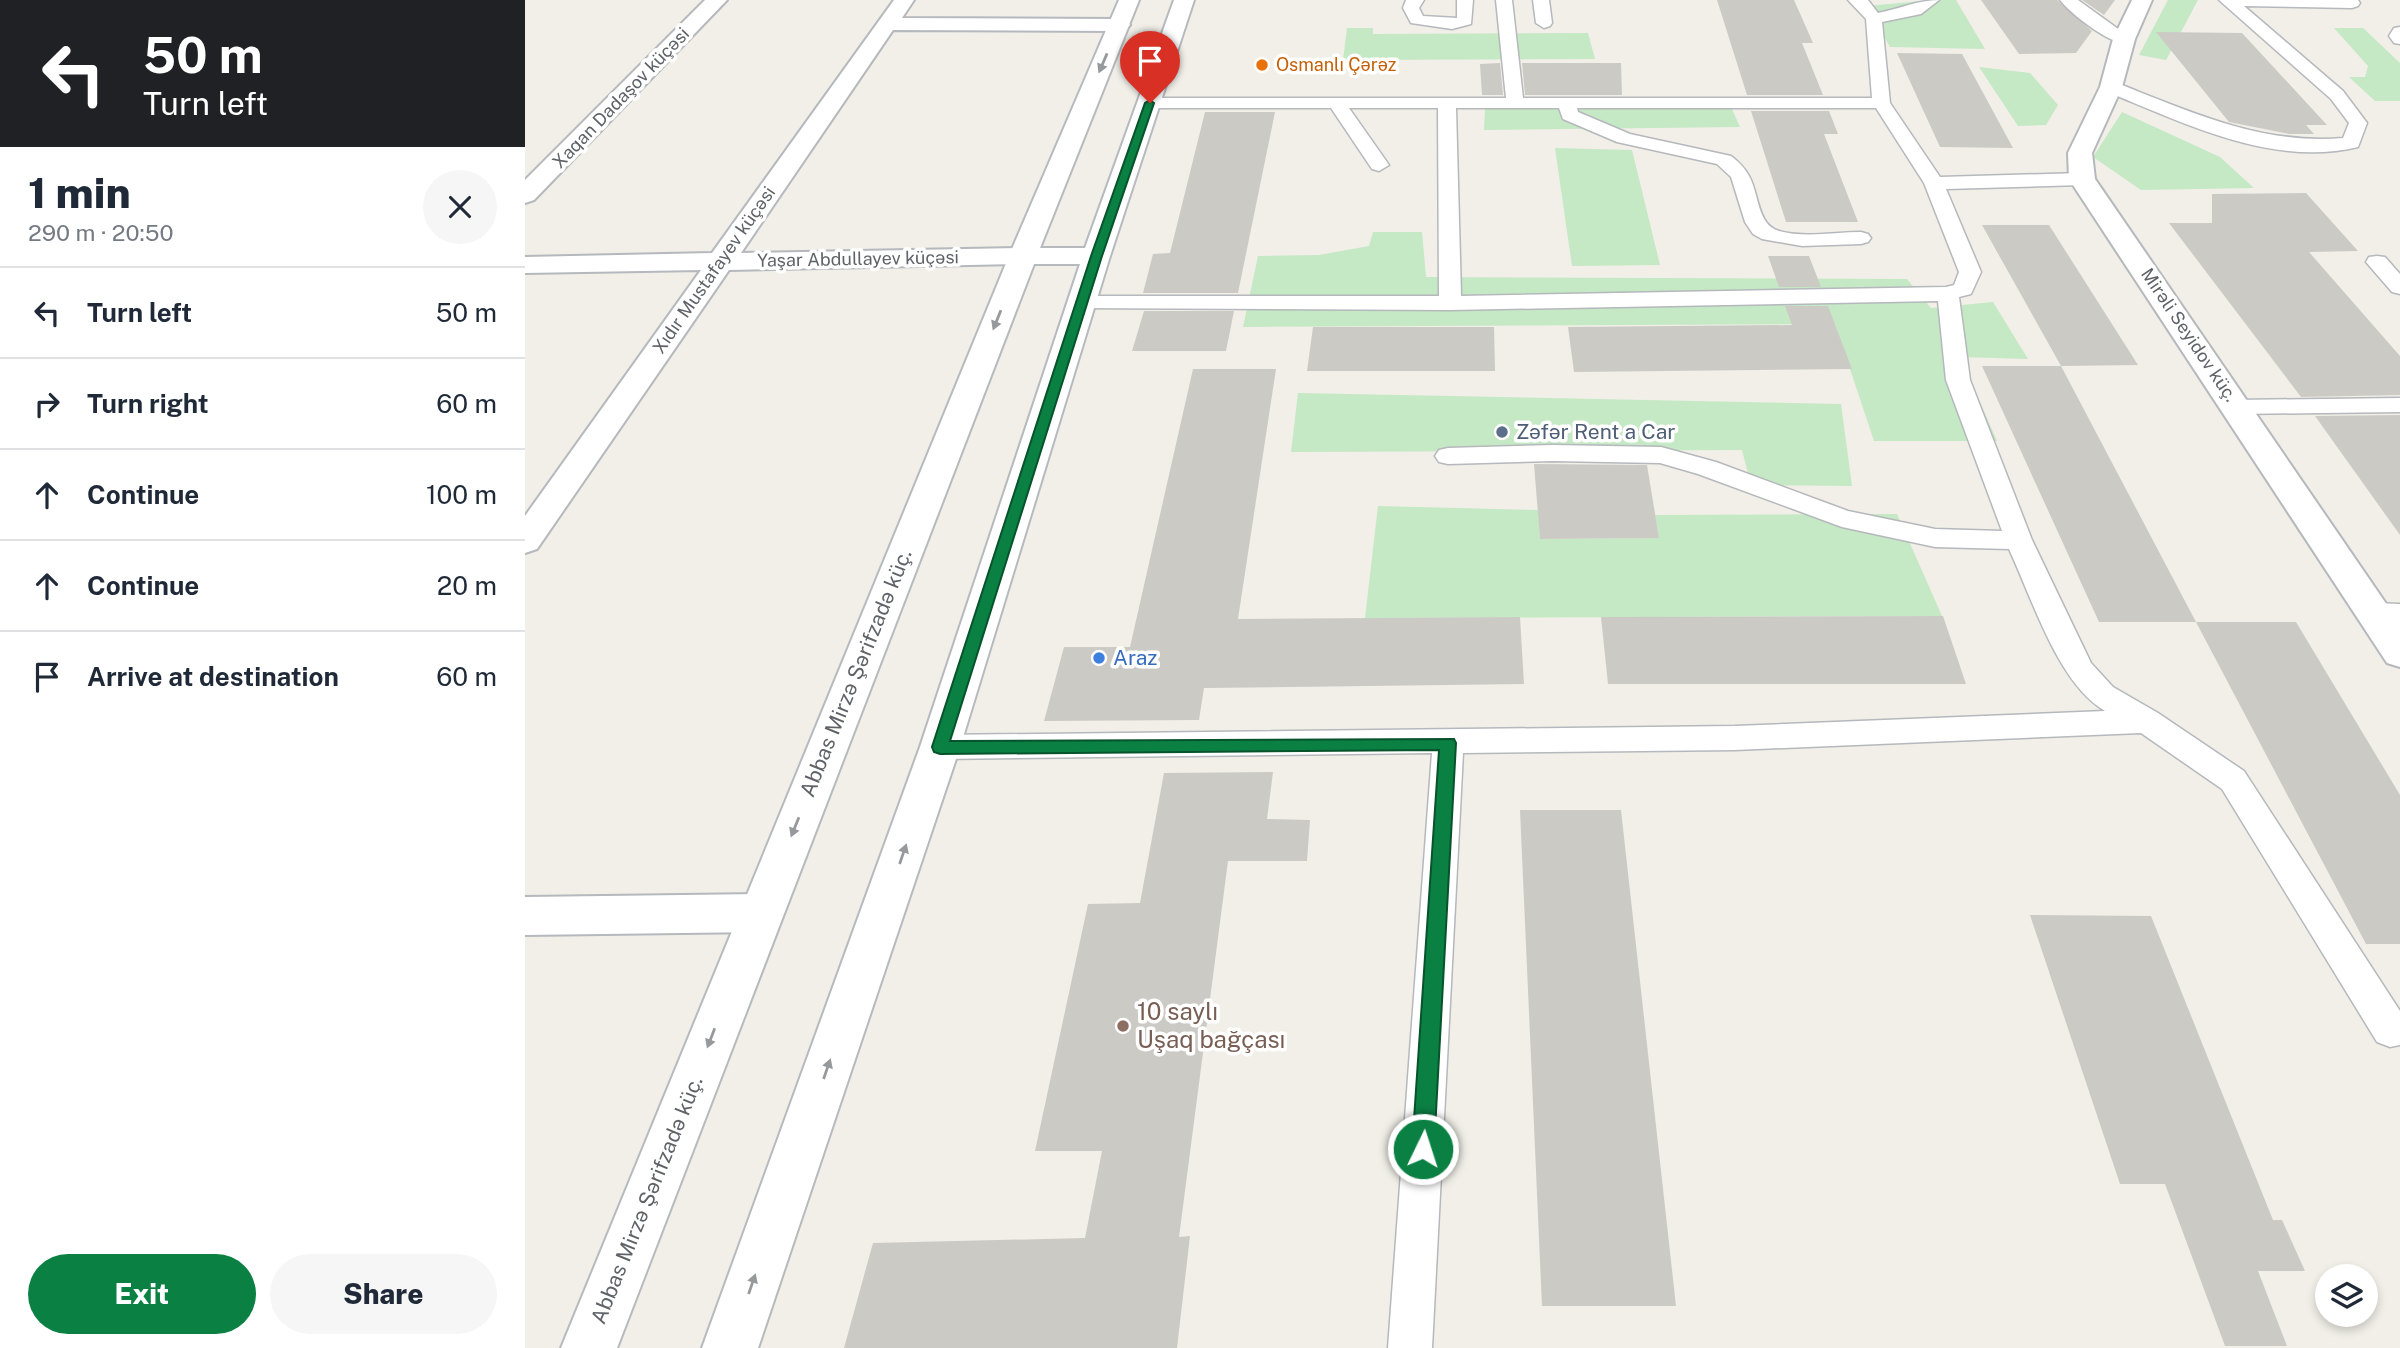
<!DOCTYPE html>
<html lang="en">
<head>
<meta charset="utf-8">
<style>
  :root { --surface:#fff; --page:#f6f6f7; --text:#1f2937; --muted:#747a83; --line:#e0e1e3; --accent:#0b8043 }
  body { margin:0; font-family:"Public Sans",sans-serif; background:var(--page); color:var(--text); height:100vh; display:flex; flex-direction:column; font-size:26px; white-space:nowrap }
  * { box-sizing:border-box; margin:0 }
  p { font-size:23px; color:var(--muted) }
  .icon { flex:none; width:38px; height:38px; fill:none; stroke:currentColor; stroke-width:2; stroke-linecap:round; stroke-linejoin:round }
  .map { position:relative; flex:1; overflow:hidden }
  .details { display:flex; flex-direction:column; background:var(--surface); width:525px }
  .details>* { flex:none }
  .top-card { background:#202124; color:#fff; overflow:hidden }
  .tools { position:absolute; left:1790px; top:1264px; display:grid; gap:14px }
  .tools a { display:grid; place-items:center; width:63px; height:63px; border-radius:50%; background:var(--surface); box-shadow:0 4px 10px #0003; font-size:35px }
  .pin { position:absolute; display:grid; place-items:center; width:60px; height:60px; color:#fff; margin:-72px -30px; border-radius:50% 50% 50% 0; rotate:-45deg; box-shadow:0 0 7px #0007 }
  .pin .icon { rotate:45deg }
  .me { position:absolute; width:77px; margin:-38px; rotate:4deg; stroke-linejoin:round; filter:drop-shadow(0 0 5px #0008) }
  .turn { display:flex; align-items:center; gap:24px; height:147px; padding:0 28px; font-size:32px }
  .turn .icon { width:91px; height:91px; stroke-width:2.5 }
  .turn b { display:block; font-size:49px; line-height:60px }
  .round { display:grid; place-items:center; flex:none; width:74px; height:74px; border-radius:37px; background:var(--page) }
  .overview { display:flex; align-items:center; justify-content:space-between; height:119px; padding:0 28px }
  h1 { font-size:42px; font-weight:800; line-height:52px }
  .button { display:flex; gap:14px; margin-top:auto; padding:14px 28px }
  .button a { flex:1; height:80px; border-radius:42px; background:var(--accent); color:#fff; font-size:28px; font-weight:800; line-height:80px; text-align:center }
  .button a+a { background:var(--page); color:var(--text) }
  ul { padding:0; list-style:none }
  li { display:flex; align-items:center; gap:21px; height:91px; padding:0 28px; border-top:2px solid var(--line) }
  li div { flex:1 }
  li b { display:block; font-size:26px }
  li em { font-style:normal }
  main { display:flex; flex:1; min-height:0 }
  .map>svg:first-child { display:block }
  .green { fill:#c5e8c5 }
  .building { fill:#cccac5 }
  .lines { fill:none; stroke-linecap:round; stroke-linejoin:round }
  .lane-casing { stroke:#b5b8bc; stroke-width:3 }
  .street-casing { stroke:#b5b8bc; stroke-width:4 }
  .secondary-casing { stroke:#b6babf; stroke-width:4 }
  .lane { fill:#fff; fill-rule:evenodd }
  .street { fill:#fff; fill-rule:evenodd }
  .secondary { fill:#fff; fill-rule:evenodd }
  .oneway { fill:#979a9d }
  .route { fill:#0b8043; stroke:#07532c; stroke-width:2 }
  .food-dot { fill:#e8710a; stroke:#fff; stroke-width:2.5 }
  .service-dot { fill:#5c6f8a; stroke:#fff; stroke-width:2.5 }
  .shop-dot { fill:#3f7fe0; stroke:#fff; stroke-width:2.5 }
  .education-dot { fill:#8d6e63; stroke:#fff; stroke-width:2.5 }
  .labels { text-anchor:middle; stroke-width:7; stroke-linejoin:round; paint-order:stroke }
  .far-food-label { font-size:18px; fill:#c56008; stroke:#fff; text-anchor:start }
  .far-street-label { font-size:18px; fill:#5f6368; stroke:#fff }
  .service-label { font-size:21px; fill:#4e5e75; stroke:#fff; text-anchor:start }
  .shop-label { font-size:21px; fill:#366cbe; stroke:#fff; text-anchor:start }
  .street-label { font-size:21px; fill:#5f6368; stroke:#fff }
  .near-education-label { font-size:24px; fill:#785e54; stroke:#fff; text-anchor:start }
</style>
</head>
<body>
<main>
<section class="details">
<div class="top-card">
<div class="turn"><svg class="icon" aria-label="left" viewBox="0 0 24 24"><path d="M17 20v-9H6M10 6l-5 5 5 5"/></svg><div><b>50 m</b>Turn left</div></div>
</div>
<div class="overview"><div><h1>1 min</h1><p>290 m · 20:50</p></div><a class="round"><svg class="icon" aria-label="close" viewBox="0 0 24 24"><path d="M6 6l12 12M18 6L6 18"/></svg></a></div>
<ul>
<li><svg class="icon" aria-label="left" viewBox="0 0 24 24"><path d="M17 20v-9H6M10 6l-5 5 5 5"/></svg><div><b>Turn left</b></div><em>50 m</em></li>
<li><svg class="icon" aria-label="right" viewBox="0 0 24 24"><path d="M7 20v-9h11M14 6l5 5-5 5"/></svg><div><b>Turn right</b></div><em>60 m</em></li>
<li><svg class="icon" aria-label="ahead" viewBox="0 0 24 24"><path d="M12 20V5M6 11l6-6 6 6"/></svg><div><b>Continue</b></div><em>100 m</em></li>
<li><svg class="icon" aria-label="ahead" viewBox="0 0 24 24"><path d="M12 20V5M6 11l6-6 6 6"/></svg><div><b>Continue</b></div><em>20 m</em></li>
<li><svg class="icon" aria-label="arrive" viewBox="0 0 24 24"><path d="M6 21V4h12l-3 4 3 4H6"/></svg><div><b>Arrive at destination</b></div><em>60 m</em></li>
</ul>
<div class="button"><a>Exit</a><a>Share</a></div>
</section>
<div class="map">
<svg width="1875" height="1348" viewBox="0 0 1875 1348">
  <rect width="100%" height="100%" fill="#f1efe8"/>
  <path class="green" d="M1407,0H1431L1460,49L1365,47L1342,6Z
    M1643,0H1673L1641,60L1614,55Z
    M822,28H848V34L1063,33L1070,59L818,60Z
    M1809,28H1838L1875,63V101H1850L1824,77H1840L1843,66Z
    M1454,67L1505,73L1533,105L1521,125L1493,126Z
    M960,109H1207L1215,127L959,130Z
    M1597,112L1695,157L1729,188L1616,190L1568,157Z
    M1030,148L1107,150L1135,265L1047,266Z
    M848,232H897L901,277L1382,279L1406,308L1468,302L1503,359L1435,357L1472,441H1349L1310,324L718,327L733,256L794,255L844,246Z
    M773,393L1316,404L1327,486L1226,485L1217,450L766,452Z
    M853,506L1013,510L1015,539L1134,538L1130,515L1372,514L1417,616L840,618Z"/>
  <path class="building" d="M1192,0H1269L1288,43H1277L1298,95H1222Z
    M1456,0H1532L1567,31L1551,53L1494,54Z
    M1557,0H1590L1579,15Z
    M1631,32L1717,33L1802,125H1781L1789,134H1764L1704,122Z
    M1372,53L1437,54L1488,148L1415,147Z
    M975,63L978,95H957L955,64Z
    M997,63H1096L1097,95H1000Z
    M1226,111H1304L1313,134H1299L1333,222H1261Z
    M680,112H750L713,293H618L628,254L645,253Z
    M1781,193L1833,251L1784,252L1875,356V395L1776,397L1644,223H1687V194Z
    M1457,225H1524L1613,365L1536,366Z
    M1243,256H1284L1296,287H1254Z
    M1260,306H1303L1327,369L1049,372L1043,327L1267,325Z
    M619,311H709L701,351H607Z
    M788,327H969L970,371H782Z
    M1457,366H1536L1671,622H1574Z
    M668,369H751L713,619L995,617L999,684L679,688L674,720L519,721L539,647H605Z
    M1875,415V535L1790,416Z
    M1009,464L1122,465L1134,538L1015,539Z
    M1418,616L1441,684H1083L1076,617Z
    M1671,622H1771L1875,795V944H1841Z
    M748,772L742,819L785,820L782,861H703L654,1237L665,1236L652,1348H319L348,1243L560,1238L577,1151H510L563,904L615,903L639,773Z
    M995,810H1096L1151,1306H1017Z
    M1505,915L1626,916L1748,1220H1757L1780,1271H1733L1762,1346H1700L1640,1184H1595Z"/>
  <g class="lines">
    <defs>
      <path id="lane" d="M881,0H899L894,8L898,16L932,18V0H948L946,24L927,29L886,23L878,8Z
        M971,0H987L998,98H1347L1341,19L1323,0H1343L1353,13C1374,9 1393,0 1414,0L1396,14L1357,22L1365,103L1415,177L1557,173L1567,179L1557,185L1421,189L1456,272L1446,294L1434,297L1445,380L1507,540L1566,663L1588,687L1633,713L1719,771L1875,1011V1045L1865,1047L1852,1042L1697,789L1616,733L1210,750L938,753L907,1348H863L907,753L415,759L404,755L399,747L404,739L415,735L1210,726L1580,711C1533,684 1507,598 1484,549L1410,547L1317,527L1173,474L1135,463L1028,461L923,464L914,462L910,456L914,450L923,448L1028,445L1136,447L1191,462L1323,511L1410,529L1477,531L1421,380L1413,301L925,310L548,308L545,303L548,298L556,296H914L913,108H824L864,165L854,171L847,169L806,108H624L615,103L624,98H981ZM931,108H1034L1038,119L1092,142L1192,164L1206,177L1220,222L1228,234L1237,239L1277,246L1336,244L1343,242L1346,238L1343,234L1336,232C1310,232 1279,238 1254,231C1232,225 1234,193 1224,176C1219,167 1214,162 1206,156L1105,134L1053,112L1052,108H1351L1399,183L1434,272L1429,285L1421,287L936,296Z
        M1008,0H1024L1027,23L1025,26L1019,28L1011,23Z
        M1535,0H1553L1607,39L1605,43C1587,47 1546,14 1535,0Z
        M1694,0H1833L1835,3L1833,6L1827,8L1719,6L1818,91L1842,123L1833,147C1747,168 1657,122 1580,91L1577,87L1580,83H1592C1666,112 1737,145 1818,138L1824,123L1806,99Z
        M1875,27V44L1869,43L1864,36L1869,28Z
        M1852,256L1860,257L1875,274V294L1867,292L1841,262L1844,257Z
        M1875,398V412L1712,414L1703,412L1700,407L1703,402L1712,400Z
        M1849,603L1875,604V624L1839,620L1835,613L1839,606Z"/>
      <path id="street" d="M180,0H202L9,200L0,203V180Z
        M369,0H389L377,18L594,19L601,21L605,25L601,29L594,31L368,30L216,253L498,248L508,250L512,256L508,262L498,264L204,270L12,549L0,553V516L176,270L0,273V257L187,253Z
        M1607,0H1627L1610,39L1597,87L1567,153L1570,179L1875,624V667L1862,663L1544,179L1543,153L1575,87L1588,39Z
        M236,894L252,899L258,913L252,927L236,932L0,935V897Z"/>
      <path id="secondary" d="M594,0H614L515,248H560L649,0H669L585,256L435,747L233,1348H177L395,747L555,264H509L92,1348H36L484,256Z"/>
    </defs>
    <use href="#lane" class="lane-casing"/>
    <use href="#street" class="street-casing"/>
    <use href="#secondary" class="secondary-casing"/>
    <use href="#lane" class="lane"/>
    <use href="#street" class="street"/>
    <use href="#secondary" class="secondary"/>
  </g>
  <defs><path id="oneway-solid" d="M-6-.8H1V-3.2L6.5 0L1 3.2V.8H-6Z" transform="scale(1.75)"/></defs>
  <g class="oneway">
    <use href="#oneway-solid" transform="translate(578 63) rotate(113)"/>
    <use href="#oneway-solid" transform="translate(472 320) rotate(112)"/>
    <use href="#oneway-solid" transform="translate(270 827) rotate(112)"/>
    <use href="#oneway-solid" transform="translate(378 854) rotate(-71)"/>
    <use href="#oneway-solid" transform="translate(186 1038) rotate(111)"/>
    <use href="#oneway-solid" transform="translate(302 1069) rotate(-71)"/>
    <use href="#oneway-solid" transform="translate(227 1284) rotate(-71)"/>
  </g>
  <path class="route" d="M625,100L629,103L577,256L425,741L929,739L931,743L909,1149L905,1157L898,1160L890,1157L887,1149L914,750L415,754L409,752L407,747L566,256L620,103Z"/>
  <circle class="food-dot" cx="737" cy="65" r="7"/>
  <circle class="service-dot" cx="977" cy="432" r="7"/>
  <circle class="shop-dot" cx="574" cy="658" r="7"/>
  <circle class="education-dot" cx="598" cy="1026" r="7"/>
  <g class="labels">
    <g class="far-food-label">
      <text x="751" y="71">Osmanlı Çərəz</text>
    </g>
    <g class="far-street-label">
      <text transform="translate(96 98) rotate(-46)" y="6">Xaqan Dadaşov küçəsi</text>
      <text transform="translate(333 259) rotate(-1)" y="6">Yaşar Abdullayev küçəsi</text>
      <text transform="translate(189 270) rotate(-55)" y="6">Xıdır Mustafayev küçəsi</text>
      <text transform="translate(1664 335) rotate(56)" y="6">Mirəli Seyidov küç.</text>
    </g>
    <g class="service-label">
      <text x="991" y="439">Zəfər Rent a Car</text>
    </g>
    <g class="shop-label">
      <text x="588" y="665">Araz</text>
    </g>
    <g class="street-label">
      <text transform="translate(331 673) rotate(-68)" y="7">Abbas Mirzə Şərifzadə küç.</text>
      <text transform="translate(122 1200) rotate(-68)" y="7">Abbas Mirzə Şərifzadə küç.</text>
    </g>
    <g class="near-education-label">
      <text x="612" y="1020">10 saylı<tspan x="612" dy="28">Uşaq bağçası</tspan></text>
    </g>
  </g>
</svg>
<div class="tools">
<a><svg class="icon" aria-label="layers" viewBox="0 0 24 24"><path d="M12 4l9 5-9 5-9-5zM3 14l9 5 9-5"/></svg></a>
</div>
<div class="pin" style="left:625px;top:103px;background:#d93025"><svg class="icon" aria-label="arrive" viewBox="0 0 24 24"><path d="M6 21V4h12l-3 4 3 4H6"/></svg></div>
<svg class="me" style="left:898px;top:1149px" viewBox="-20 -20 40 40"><circle r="17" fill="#0b8043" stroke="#fff" stroke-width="3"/><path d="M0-11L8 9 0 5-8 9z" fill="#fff"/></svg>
</div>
</main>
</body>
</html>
